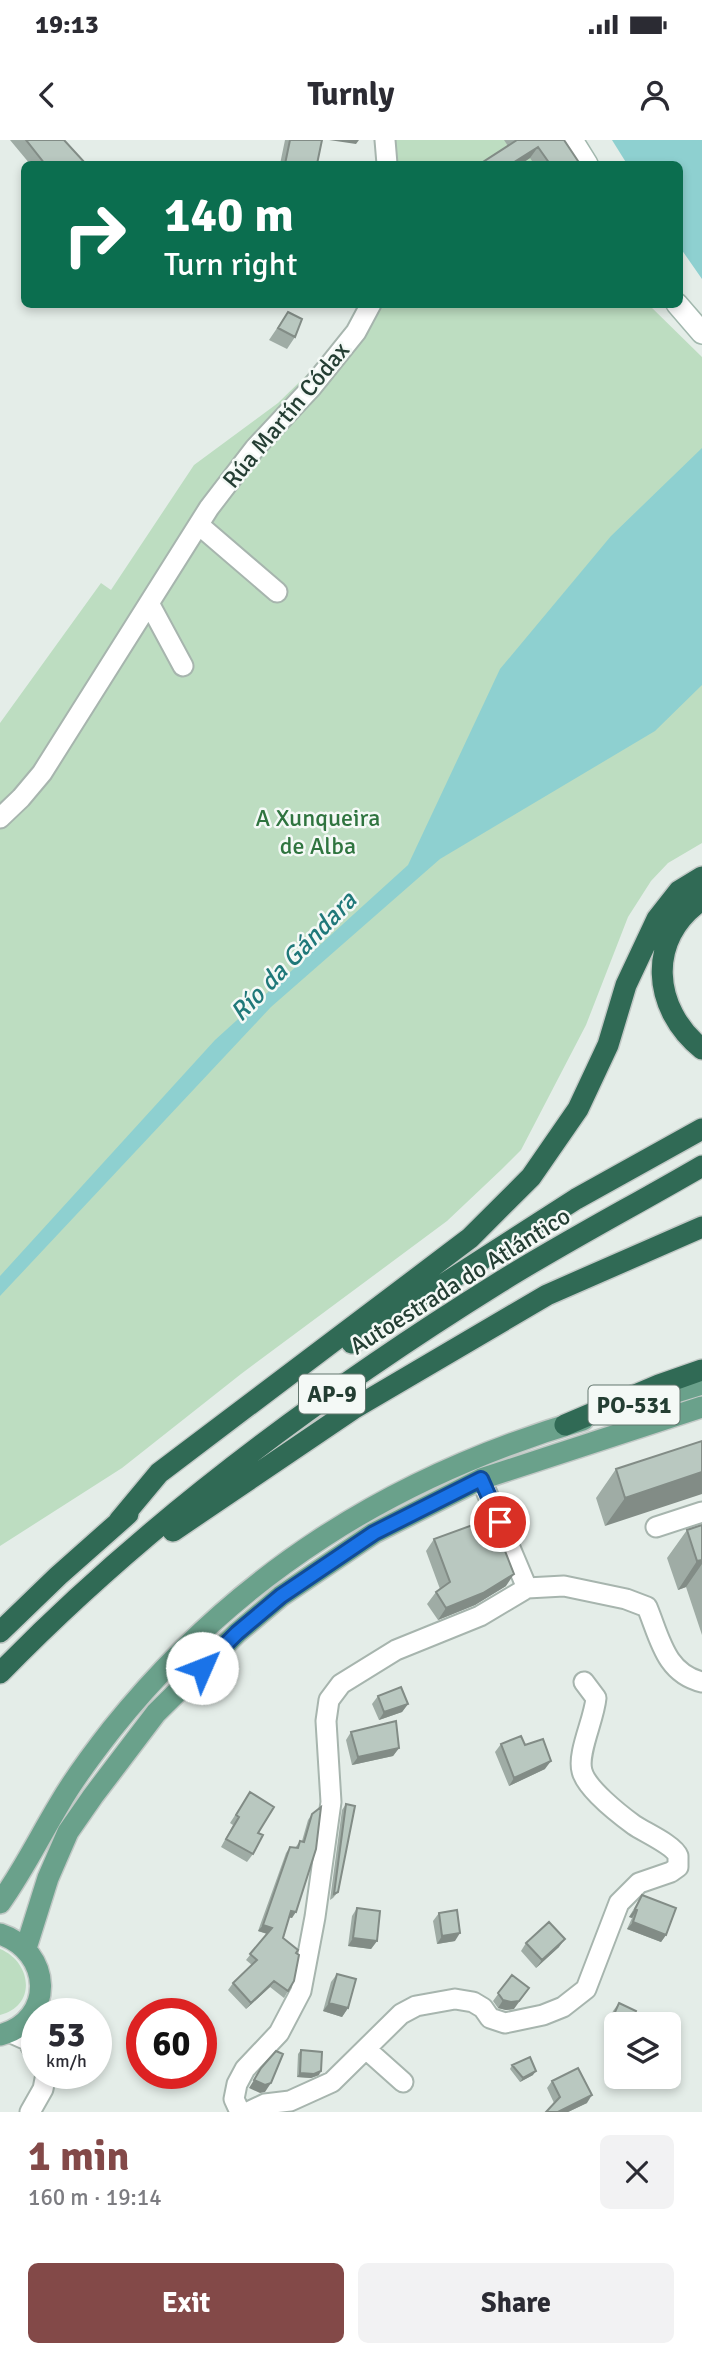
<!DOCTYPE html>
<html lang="en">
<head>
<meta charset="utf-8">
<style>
  :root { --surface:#fff; --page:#f2f2f3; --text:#2b2b33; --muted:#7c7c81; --accent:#834948 }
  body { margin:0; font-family:Signika,sans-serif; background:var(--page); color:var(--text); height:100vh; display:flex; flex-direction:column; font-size:26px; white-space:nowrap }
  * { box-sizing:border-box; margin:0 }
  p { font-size:23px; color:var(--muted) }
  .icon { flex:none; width:38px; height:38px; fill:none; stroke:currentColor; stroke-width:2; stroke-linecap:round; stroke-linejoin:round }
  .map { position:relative; height:1972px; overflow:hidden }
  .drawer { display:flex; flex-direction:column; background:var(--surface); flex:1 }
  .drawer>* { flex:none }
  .top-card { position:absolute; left:21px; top:21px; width:662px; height:147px; border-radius:10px; box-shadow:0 4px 10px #0003; background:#0b6e4f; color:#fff; overflow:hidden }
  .buttons { position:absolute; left:604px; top:1872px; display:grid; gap:14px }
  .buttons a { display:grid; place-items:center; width:77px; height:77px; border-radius:10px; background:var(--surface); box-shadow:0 4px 10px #0003; font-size:35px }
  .speed { position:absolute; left:21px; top:1858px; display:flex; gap:14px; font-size:35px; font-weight:700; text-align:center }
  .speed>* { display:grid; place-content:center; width:91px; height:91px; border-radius:50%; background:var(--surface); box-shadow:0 4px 10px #0003; line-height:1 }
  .speed small { font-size:18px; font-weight:400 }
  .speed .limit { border:10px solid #d22; background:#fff; color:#111 }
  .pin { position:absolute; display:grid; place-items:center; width:60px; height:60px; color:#fff; margin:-30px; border:4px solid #fff; border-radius:50%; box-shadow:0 2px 7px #0007 }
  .me { position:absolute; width:77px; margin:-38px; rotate:46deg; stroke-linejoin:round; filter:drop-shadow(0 0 5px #0008) }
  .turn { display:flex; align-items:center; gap:24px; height:147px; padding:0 28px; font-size:32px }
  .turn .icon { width:91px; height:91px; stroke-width:2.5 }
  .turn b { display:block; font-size:49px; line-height:60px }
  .round { display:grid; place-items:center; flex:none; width:74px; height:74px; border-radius:10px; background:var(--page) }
  .summary { display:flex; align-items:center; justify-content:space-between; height:119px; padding:0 28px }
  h1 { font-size:42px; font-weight:800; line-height:52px; color:var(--accent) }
  .cta { display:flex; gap:14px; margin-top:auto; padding:14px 28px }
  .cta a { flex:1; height:80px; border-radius:10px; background:var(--accent); color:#fff; font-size:28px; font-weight:800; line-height:80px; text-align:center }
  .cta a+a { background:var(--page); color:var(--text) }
  .status { display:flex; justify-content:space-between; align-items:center; height:49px; padding:0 35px; background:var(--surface); direction:ltr }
  .status svg { height:19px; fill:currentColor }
  header { display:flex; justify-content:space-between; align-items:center; height:91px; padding:0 28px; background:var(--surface); font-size:32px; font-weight:800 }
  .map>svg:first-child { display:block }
  .green { fill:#bdddc1 }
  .water { fill:#8ed0d0 }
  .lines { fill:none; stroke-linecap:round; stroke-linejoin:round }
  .minor-casing { stroke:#a7b5ae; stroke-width:23 }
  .secondary-casing { stroke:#a2b8ae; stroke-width:24 }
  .primary-casing { stroke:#c2c9c6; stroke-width:24 }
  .motorway-casing { stroke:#c2c9c6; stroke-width:24 }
  .minor { stroke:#fff; stroke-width:19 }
  .secondary { stroke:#fff; stroke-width:21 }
  .primary { stroke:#6aa18b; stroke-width:21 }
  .motorway { stroke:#306a55; stroke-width:21 }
  .wall { fill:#9faca5 }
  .shaded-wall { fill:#828c86 }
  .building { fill:#b9c8c0; stroke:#828c86; stroke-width:2 }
  .route-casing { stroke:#114b97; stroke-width:18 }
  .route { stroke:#1a73e8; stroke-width:12 }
  .labels { text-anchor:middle; stroke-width:5; stroke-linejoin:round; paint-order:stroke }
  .shield { fill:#f4f9f6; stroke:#62766e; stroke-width:2 }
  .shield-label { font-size:23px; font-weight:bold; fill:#243e33 }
  .street-label { font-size:24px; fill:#243e33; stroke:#f4f9f6 }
  .park-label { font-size:24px; fill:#2f743f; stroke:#f4f9f6 }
  .water-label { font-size:26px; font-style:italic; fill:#1f7879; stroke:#f4f9f6 }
</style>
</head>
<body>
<div class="status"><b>19:13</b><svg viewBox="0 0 49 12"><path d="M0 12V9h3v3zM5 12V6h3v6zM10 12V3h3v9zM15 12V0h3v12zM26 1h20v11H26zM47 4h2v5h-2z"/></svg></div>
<header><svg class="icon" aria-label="back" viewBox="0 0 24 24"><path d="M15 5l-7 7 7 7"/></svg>Turnly<svg class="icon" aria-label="person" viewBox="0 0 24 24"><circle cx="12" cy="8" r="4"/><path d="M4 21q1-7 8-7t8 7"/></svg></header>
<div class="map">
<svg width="702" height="1972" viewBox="0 0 702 1972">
  <rect width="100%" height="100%" fill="#e4ede8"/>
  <path class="green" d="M385,0H548L564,24H382Z
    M363,165H649L702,217V703L668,723L651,741L628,777L586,885L521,1010L502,1029L447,1081L241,1234L122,1328L0,1406V583L101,443L111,450L194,325L278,263L325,217L343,196Z
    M0,1809C32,1822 37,1866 0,1875Z"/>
  <path class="water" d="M612,0H702V139L679,106V24H627Z
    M702,308V545L655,591L440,719L271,867L0,1156V1136L215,900L408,725L500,529L611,396Z"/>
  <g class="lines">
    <defs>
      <path id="minor" d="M385,0L387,24
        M199,385L277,452
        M149,463L183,526
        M0,678L21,658L42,633L209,368L255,308L311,248L356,192L371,164
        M656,1387L702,1372
        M527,1448L564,1446L626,1459L647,1467C660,1498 665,1533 702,1542
        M9,1892L27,1900L37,1916
        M366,1909L403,1942
        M30,1972L43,1949L46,1934
        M240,1972L234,1959L237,1944L245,1929L279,1893L301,1851L315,1777L331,1662L326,1581L329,1560L341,1544L396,1510L480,1476L527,1448L481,1339
        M248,1972L265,1964L290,1961L332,1942L401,1874L416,1866L455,1859L473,1862L483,1868L490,1878L505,1883L543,1875L563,1867L586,1849L619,1763L639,1743L671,1732L678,1727C678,1726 678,1717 678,1716C674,1705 644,1692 634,1685C619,1674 586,1648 582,1631C577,1613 594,1580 596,1558L584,1542"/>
      <path id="secondary" d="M572,0L587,24
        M677,164L702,193"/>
      <path id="primary" d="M624,1268L702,1244
        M0,1763C23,1731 40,1696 60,1663C75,1637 94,1612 112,1589C236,1434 393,1336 583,1280
        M0,1794C52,1811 56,1880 0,1895
        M26,1808L48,1738L68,1692L93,1656L156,1573L237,1493L281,1456L374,1393L481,1339L702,1267"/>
      <path id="motorway" d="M702,760C646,798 652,869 702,909
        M352,1203L576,1059L702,989
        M565,1285L659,1245L702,1230
        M119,1381L159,1333L470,1098L531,1037L578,969L608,905L626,845L657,779L679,751L702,737
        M173,1391L353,1269L547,1155L702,1087
        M0,1492L58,1436L128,1374
        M0,1533C148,1381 320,1254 500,1142C566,1101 635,1065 702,1026"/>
    </defs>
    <use href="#minor" class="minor-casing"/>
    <use href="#secondary" class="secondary-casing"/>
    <use href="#primary" class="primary-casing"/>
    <use href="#motorway" class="motorway-casing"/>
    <use href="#minor" class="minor"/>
    <use href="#secondary" class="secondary"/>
    <use href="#primary" class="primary"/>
    <use href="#motorway" class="motorway"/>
  </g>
  <path class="wall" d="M10,0H64L86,24H30Z
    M285,0H322L317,24H280Z
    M504,0H564L580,24H534L530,18L521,24H481L483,22L508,6Z
    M288,172L295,197L287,209L269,200Z
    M702,1301L605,1386L596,1358L616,1329Z
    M702,1385V1495L686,1447L678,1450L667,1418L687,1390Z
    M434,1399L506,1446L475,1465L438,1480L427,1464L436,1452L440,1449L426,1411Z
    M378,1556L408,1564L402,1572L379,1580L372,1564Z
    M351,1592L399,1608L393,1616L352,1625L346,1600Z
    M501,1604L525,1605L545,1629L509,1646L495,1612Z
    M250,1652L258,1693L253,1714L247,1722L221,1707L233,1685L230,1683Z
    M346,1664L338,1752L333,1758L330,1760L342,1670Z
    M312,1674L292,1778L289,1777L283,1798L296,1813L288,1851L284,1858L270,1847L246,1869L228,1850L233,1843L252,1825L246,1820L267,1794L258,1791L286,1713L290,1707L295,1708L300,1701H302L308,1680Z
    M642,1755L666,1795L661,1802L627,1789L632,1778L629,1777Z
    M357,1768L377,1801L371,1809L348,1806L352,1776Z
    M439,1773L455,1801L437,1804L433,1781Z
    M526,1803L559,1807L536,1828L521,1811Z
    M337,1834L348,1868L342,1877L323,1871L331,1842Z
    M512,1835L514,1869L506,1870L498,1868L493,1861Z
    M619,1863L616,1885V1893L606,1889L613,1871Z
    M301,1910L319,1935L311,1938L297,1937L298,1914Z
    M512,1925L533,1935L520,1942L510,1929Z
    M552,1941L587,1963L568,1972H546L554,1963L547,1948Z"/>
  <path class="shaded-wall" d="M329,0H359L356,4Z
    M538,7L530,18L521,24H511Z
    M702,1332V1354L605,1386L625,1358Z
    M702,1420V1424L686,1447L678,1450L697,1421Z
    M514,1434L506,1446L475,1465L438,1480L446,1468Z
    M408,1564L402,1572L379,1580L384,1572Z
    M399,1608L393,1616L352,1625L358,1617Z
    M551,1621L545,1629L509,1646L514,1638Z
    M635,1769L637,1770L632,1778L629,1777Z
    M291,1771L296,1772L292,1778L287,1777Z
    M633,1782L666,1795L661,1802L627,1789Z
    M263,1785L272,1788L268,1794L258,1791Z
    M460,1793L455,1801L437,1804L442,1796Z
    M353,1798L377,1801L371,1809L348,1806Z
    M565,1799L559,1807L536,1828L542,1820Z
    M274,1841L270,1847L246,1869L251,1863Z
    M529,1848L514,1869L506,1870L498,1868L503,1860Z
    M329,1863L348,1868L342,1877L323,1871Z
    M611,1881L620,1885H616V1893L606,1889Z
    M321,1931L319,1935L311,1938L297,1937L300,1933Z
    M536,1931L533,1935L520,1942L523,1938Z
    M254,1940L271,1943L265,1952L260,1953L249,1948Z
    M592,1955L587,1963L568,1972H558Z"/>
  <path class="building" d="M26,0H64L86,24H45Z
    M290,0H322L317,24H285Z
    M517,0H564L580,24H550L538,7L511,24H485L483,22Z
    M288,172L302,179L295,197L278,188Z
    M702,1301V1332L625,1358L616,1329Z
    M492,1378L514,1434L483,1453L446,1468L436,1452L450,1442L434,1399Z
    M702,1385V1420L697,1421L687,1390Z
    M401,1547L408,1564L384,1572L378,1556Z
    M396,1581L399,1608L358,1617L351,1592Z
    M521,1596L525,1605L543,1599L551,1621L514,1638L501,1604Z
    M250,1652L274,1667L258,1693L263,1695L253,1714L226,1699L239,1677L236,1675Z
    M346,1664L355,1666L338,1752L334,1754Z
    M321,1667L316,1709L296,1772L291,1771L283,1798L298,1810L296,1813L299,1815L294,1841L288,1851L274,1841L251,1863L233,1843L257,1820L250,1814L272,1788L263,1785L290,1707L298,1708L300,1701L304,1702L312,1674Z
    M642,1755L676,1768L666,1795L633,1782L637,1770L635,1769Z
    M357,1768L380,1771L377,1801L353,1798Z
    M457,1770L460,1793L442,1796L439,1773Z
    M549,1782L565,1799L542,1820L526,1803Z
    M337,1834L356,1839L348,1868L329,1863Z
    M512,1835L529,1848L519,1861L511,1862L503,1860L498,1853Z
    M619,1863L636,1871L630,1885H620L611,1881Z
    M301,1910L322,1912L321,1931L314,1934L300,1933Z
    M276,1911L283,1914L271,1943L265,1945L254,1940L261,1928Z
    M530,1917L536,1931L523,1938L512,1925Z
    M578,1928L592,1955L558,1972H546L560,1957L552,1941Z"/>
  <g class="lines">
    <defs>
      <path id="route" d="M202,1528L237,1493L281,1456L374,1393L481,1339L500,1382"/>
    </defs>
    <use href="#route" class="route-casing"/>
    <use href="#route" class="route"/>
  </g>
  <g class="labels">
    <g class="shield">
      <rect x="299" y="1234.5" width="66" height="39" rx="5"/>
      <rect x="588.5" y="1245.5" width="91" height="39" rx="5"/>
    </g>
    <g class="shield-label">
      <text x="332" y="1262">AP-9</text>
      <text x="634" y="1273">PO-531</text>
    </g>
    <g class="street-label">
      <text transform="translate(286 275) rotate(-50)" y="8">Rúa Martín Códax</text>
      <text transform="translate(460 1141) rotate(-32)" y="8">Autoestrada do Atlántico</text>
    </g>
    <g class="park-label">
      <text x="318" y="686">A Xunqueira<tspan x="318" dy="28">de Alba</tspan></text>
    </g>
    <g class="water-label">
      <text transform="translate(293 816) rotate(-46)" y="9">Río da Gándara</text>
    </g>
  </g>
</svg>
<div class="buttons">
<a><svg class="icon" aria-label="layers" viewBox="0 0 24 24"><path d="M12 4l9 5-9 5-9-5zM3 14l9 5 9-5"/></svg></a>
</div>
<div class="speed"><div>53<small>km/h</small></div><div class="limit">60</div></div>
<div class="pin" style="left:500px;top:1382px;background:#d93025"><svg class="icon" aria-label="arrive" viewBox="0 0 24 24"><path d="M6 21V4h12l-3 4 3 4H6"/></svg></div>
<svg class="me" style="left:202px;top:1528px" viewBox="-20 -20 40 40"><circle r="19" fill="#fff"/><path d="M0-13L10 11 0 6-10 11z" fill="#1a73e8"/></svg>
<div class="top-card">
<div class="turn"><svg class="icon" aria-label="right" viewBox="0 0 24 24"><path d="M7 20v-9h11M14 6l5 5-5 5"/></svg><div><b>140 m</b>Turn right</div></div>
</div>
</div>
<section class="drawer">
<div class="summary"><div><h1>1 min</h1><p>160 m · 19:14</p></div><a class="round"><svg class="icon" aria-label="close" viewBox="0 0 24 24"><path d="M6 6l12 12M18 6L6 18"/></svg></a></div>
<div class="cta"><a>Exit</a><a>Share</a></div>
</section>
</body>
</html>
